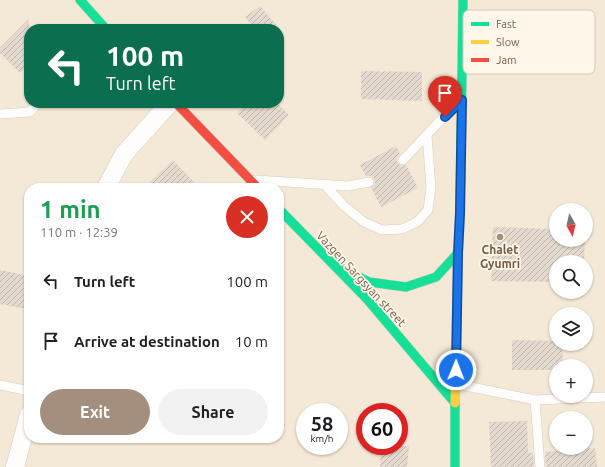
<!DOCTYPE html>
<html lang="en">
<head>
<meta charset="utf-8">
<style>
  :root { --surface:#fff; --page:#f2f2f2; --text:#202124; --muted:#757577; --accent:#a48f7e }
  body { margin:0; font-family:Ubuntu,sans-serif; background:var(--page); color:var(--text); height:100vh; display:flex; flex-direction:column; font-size:15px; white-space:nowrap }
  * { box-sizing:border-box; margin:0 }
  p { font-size:13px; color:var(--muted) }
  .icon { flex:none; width:22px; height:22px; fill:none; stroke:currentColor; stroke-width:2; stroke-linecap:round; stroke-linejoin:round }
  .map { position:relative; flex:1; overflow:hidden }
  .details { position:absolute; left:24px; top:183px; width:260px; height:260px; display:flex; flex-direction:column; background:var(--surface); border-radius:16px; box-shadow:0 1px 3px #0004 }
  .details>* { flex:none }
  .top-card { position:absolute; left:24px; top:24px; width:260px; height:84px; border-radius:16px; box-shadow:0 1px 3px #0004; background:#0b6e4f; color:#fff; overflow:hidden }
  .needle { width:26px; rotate:172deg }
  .tools { position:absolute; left:549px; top:203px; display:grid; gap:8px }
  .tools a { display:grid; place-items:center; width:44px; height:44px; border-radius:50%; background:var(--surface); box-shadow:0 1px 3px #0004; font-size:20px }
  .speed { position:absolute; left:296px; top:403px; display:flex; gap:8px; font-size:20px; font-weight:700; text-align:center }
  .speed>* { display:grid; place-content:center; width:52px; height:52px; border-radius:50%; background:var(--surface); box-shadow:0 1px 3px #0004; line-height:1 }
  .speed small { font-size:10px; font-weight:400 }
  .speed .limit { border:6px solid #d22; background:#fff; color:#111 }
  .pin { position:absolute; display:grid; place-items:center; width:34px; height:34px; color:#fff; margin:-41px -17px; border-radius:50% 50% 50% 0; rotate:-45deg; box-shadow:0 0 4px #0007 }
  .pin .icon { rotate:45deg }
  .me { position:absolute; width:44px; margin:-22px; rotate:1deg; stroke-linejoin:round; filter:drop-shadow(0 0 3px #0008) }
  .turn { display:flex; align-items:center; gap:14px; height:84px; padding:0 16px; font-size:18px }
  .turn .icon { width:52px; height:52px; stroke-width:2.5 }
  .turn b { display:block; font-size:28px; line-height:34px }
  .round { display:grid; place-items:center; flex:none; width:42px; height:42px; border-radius:21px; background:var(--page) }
  .head { display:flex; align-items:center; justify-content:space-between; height:68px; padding:0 16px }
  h1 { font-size:24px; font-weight:700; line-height:30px; color:#1e9e55 }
  .action { display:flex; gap:8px; margin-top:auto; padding:8px 16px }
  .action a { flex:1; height:46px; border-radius:24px; background:var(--accent); color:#fff; font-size:16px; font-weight:700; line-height:46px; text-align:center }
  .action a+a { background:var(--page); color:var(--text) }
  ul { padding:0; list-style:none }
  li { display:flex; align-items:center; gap:12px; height:60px; padding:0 16px }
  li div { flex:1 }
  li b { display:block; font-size:15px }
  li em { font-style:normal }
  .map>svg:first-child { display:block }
  .residential { fill:#f4e8d6; fill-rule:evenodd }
  .building { fill:url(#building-hatch) }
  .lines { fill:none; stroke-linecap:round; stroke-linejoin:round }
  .lane-casing { stroke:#d7cdc2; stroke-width:10 }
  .street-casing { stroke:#d7cdc2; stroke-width:19 }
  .fast-casing { stroke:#d7ccc3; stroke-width:10 }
  .slow-casing { stroke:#d7ccc3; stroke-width:10 }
  .jam-casing { stroke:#d7ccc3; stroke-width:10 }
  .lane { stroke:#fefdfb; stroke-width:9 }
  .street { stroke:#fefdfb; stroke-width:18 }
  .fast { stroke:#16e098; stroke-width:9 }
  .slow { stroke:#ffcf43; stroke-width:9 }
  .jam { stroke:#f24e42; stroke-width:9 }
  .route-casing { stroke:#114b97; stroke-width:10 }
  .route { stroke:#1a73e8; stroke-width:7 }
  .poi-dot { fill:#a48f7e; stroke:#fff7e9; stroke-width:1.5 }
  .labels { text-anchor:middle; stroke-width:3.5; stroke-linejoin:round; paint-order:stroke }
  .poi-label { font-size:12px; font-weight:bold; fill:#775a46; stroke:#fff7e9 }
  .street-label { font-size:12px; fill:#775a46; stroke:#fff7e9 }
  .key { fill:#fff7e9; stroke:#d6c8b8; stroke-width:1 }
  .key-label { font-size:11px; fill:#775a46 }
</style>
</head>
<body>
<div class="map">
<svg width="605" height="467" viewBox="0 0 605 467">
  <defs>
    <pattern id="building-hatch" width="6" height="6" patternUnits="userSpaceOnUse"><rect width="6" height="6" fill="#e4dacf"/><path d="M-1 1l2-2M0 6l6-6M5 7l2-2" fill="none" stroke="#beb4aa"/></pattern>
  </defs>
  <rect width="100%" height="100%" fill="#f8f2e7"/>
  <path class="residential" d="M0,0H605V467H0ZM29,29H279V103H29ZM29,188H279V438H29ZM556,210H586V240H556ZM556,262H586V292H556ZM556,314H586V344H556ZM556,366H586V396H556ZM305,412H339V446H305ZM365,412H399V446H365ZM556,418H586V448H556Z"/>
  <path class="building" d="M260,6L280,29H255L245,17Z
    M29,19V64L20,73L0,53V48Z
    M361,71L422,72V101L361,99Z
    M247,103H277L289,115L265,140L237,113Z
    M396,146L400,154L397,158V162L401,166L406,165L418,188L381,207L371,187L375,184L374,178L371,176H366L360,165Z
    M173,160L200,188H143Z
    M493,227L556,229V240H585L584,262H556V282L491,281Z
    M0,270L29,276V294L26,309L0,304Z
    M512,340L556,341V344H562L563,366H556V370H512Z
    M527,421L528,453H533L534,467H491L489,422Z
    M381,446H409L407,467H380Z
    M595,448L597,467H546L545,452Z"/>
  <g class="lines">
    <defs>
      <path id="lane" d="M0,114L30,112L38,103
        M403,160L436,125L459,103
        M255,180L348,186L369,182
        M325,185L344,206L364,222L382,230L402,229L417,222L428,210L431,187L427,135
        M456,384L535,400L605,397
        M0,385L29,391
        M535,400L540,467"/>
      <path id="street" d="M106,188L124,154L170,103
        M15,467L29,415"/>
      <path id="fast" d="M80,0L106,29
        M279,209L367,299L455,403V467
        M460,218L463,0
        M335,265L369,282L406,287L436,277L458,253"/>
      <path id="slow" d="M455,403L458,253L460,218"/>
      <path id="jam" d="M176,103L258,188"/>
    </defs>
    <use href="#lane" class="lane-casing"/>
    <use href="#street" class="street-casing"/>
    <use href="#fast" class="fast-casing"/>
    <use href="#slow" class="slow-casing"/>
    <use href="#jam" class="jam-casing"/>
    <use href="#lane" class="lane"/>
    <use href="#street" class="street"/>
    <use href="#fast" class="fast"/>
    <use href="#slow" class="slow"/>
    <use href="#jam" class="jam"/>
  </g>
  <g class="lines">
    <defs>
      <path id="route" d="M445,117L462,100L460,213L458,253L456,370"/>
    </defs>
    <use href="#route" class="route-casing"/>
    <use href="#route" class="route"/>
  </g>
  <circle class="poi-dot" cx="500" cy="237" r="4"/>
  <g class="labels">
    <g class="poi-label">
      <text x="500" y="254">Chalet<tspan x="500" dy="14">Gyumri</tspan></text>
    </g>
    <g class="street-label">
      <text transform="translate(361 279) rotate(47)" y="4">Vazgen Sargsyan street</text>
    </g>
  </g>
  <rect x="463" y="10" width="132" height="64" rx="6" class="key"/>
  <rect x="471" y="22" width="18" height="4" fill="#16e098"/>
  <rect x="471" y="40" width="18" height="4" fill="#ffcf43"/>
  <rect x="471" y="58" width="18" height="4" fill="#f24e42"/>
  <g class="key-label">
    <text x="496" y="28">Fast</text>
    <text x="496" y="46">Slow</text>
    <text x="496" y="64">Jam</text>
  </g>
</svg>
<div class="tools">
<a><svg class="needle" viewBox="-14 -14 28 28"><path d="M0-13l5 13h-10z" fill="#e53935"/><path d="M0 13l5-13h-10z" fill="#757577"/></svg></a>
<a><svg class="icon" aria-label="search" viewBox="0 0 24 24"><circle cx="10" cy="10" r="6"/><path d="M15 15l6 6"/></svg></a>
<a><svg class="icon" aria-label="layers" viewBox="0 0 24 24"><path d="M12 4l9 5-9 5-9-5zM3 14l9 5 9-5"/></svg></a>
<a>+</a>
<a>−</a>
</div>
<div class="speed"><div>58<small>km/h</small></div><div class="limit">60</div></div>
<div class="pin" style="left:445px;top:117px;background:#d93025"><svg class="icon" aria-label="arrive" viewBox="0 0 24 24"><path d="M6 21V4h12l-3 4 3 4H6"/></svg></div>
<svg class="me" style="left:456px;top:370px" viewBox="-20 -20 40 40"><circle r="17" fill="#1a73e8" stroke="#fff" stroke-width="3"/><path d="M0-11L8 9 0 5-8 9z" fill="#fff"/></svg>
<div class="top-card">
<div class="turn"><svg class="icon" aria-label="left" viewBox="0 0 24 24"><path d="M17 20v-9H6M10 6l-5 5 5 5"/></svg><div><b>100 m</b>Turn left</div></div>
</div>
<section class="details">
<div class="head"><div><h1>1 min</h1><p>110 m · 12:39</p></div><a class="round" style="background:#d93025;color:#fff"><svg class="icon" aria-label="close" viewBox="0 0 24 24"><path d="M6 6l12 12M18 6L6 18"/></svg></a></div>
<ul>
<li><svg class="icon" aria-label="left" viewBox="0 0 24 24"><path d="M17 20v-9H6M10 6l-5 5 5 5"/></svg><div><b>Turn left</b></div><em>100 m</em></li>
<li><svg class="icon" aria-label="arrive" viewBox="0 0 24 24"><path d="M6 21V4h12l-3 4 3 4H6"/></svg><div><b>Arrive at destination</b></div><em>10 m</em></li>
</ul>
<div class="action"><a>Exit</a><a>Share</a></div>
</section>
</div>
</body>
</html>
